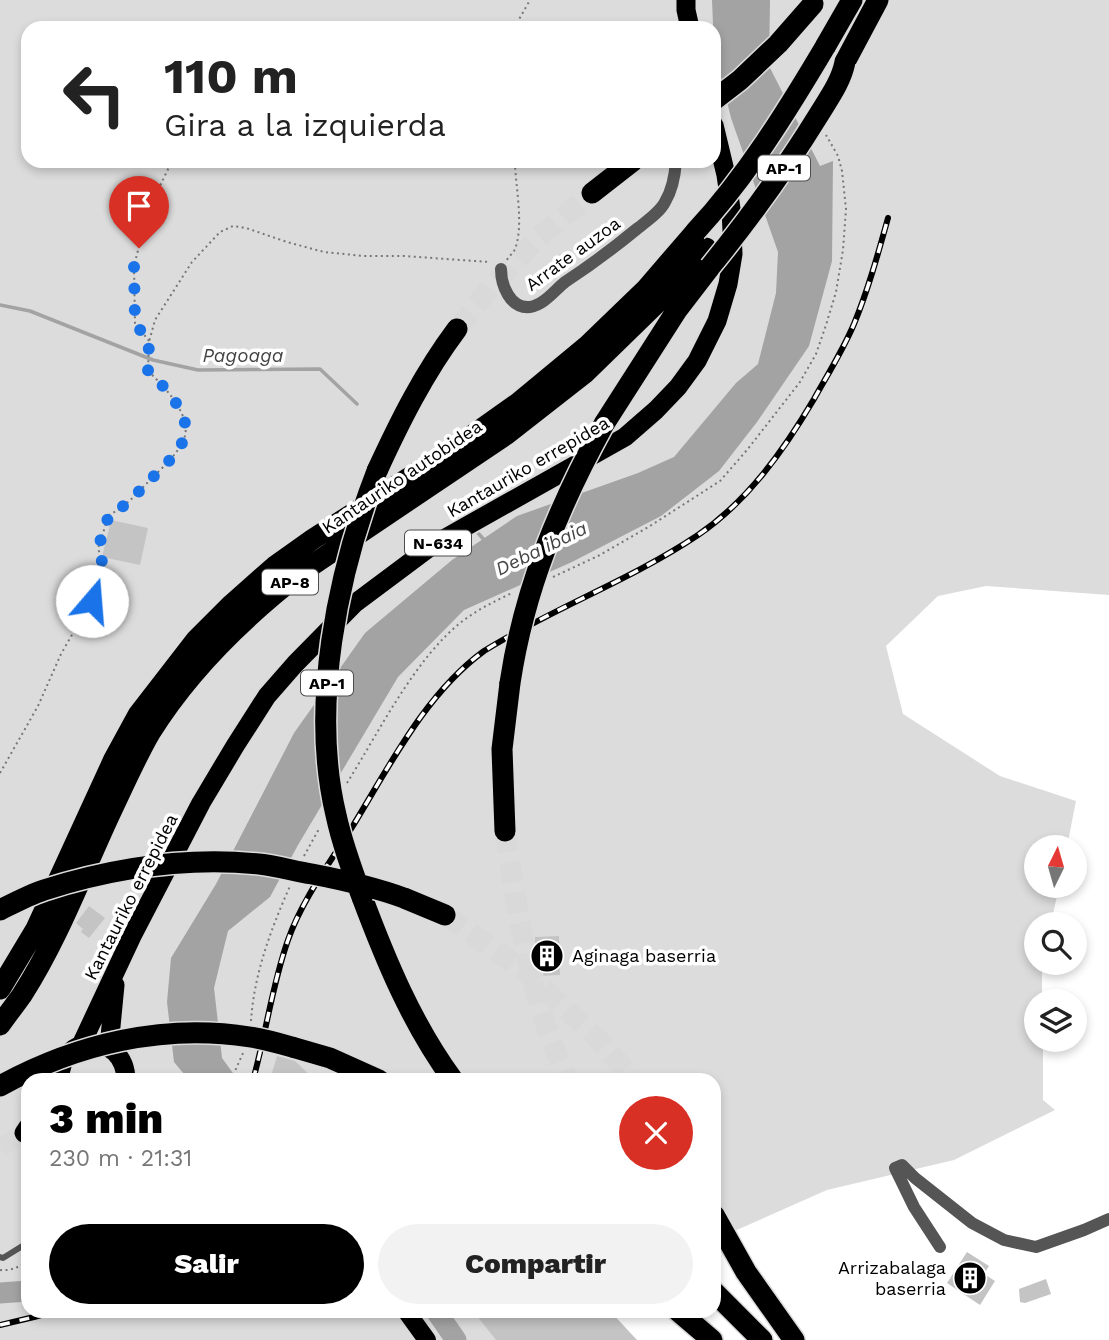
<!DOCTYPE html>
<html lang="es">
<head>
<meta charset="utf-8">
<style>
  :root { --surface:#fff; --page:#f2f2f2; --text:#222; --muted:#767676; --accent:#000 }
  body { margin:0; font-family:"Work Sans",sans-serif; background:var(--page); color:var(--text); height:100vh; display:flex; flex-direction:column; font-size:26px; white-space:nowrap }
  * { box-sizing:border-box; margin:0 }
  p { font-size:23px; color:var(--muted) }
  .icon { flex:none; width:38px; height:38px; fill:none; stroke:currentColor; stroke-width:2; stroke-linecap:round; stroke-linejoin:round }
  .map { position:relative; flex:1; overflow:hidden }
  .sheet { position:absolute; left:21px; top:1073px; width:700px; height:245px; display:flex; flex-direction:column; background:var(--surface); border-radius:21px; box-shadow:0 4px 10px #0003 }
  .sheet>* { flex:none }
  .top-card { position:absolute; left:21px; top:21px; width:700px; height:147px; border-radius:21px; box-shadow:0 4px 10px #0003; background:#fff; color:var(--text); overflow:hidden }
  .needle { width:46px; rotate:5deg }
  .fabs { position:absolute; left:1024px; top:835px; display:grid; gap:14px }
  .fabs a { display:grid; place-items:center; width:63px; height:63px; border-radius:50%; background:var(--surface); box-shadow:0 4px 10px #0003; font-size:35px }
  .pin { position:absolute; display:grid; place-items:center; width:60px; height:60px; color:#fff; margin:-72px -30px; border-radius:50% 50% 50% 0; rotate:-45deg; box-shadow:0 0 7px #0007 }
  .pin .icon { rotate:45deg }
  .me { position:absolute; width:77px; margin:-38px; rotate:18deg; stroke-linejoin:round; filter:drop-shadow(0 0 5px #0008) }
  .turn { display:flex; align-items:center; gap:24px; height:147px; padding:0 28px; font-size:32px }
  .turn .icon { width:91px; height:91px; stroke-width:2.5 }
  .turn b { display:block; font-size:49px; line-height:60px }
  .round { display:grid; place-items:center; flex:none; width:74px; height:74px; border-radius:37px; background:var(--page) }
  .overview { display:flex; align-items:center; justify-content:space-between; height:119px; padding:0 28px }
  h1 { font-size:42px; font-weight:800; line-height:52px; color:var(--accent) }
  .action { display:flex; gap:14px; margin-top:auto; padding:14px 28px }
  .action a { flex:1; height:80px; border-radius:42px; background:var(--accent); color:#fff; font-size:28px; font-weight:800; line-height:80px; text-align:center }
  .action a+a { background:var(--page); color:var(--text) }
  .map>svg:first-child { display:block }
  .green { fill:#dcdcdc; fill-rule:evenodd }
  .water { fill:#a3a3a3 }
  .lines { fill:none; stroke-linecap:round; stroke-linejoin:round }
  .stream { stroke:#a3a3a3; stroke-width:3.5 }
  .river { stroke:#a3a3a3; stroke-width:21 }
  .building { fill:#c4c4c4 }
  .trunk-tunnel { stroke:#d9d9d9; stroke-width:19; stroke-dasharray:19 10; stroke-linecap:butt }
  .motorway-tunnel { stroke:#d9d9d9; stroke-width:21; stroke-dasharray:21 10; stroke-linecap:butt }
  .primary-casing { stroke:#dbdbdb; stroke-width:21 }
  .trunk-casing { stroke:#dbdbdb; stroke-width:23 }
  .motorway-casing { stroke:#dbdbdb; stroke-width:24 }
  .path { stroke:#777; stroke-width:2; stroke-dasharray:2 3.5; stroke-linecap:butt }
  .service { stroke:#555; stroke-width:6 }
  .minor { stroke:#555; stroke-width:12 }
  .primary { stroke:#000; stroke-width:18 }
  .trunk { stroke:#000; stroke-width:19 }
  .motorway { stroke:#000; stroke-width:21 }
  .rail-casing { stroke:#000; stroke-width:6 }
  .rail { stroke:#fff; stroke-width:3.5; stroke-dasharray:10; stroke-linecap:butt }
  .motorway-bridge-casing { stroke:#dbdbdb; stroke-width:24; stroke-linecap:butt }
  .motorway-bridge { stroke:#000; stroke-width:21 }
  .route { stroke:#1a73e8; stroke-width:12; stroke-dasharray:0 21.6 }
  .labels { text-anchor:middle; stroke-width:7; stroke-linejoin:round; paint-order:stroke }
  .shield { fill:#fff; stroke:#4c4c4c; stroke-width:2 }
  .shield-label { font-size:16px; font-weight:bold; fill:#000 }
  .street-label { font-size:18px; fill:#000; stroke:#fff }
  .poi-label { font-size:18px; fill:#000; stroke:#fff; text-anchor:start }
  .water-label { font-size:19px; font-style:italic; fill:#444; stroke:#fff }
</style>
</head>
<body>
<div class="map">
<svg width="1109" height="1340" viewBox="0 0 1109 1340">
  <rect width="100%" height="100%" fill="#fff"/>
  <path class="green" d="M0,0H1109V595L986,586L938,596L886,646L903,714L1000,776L1076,801L1067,847H1036V886H1059L1051,924H1036V962L1044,963L1042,971V1001H1036V1040H1043V1100L1055,1110L954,1160L827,1190L714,1240V1080H28V1311H608L605,1340H0ZM28,28H714V161H28Z"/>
  <path class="water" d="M712,0H770L769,66L820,166L833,161L832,261L809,346L757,422L719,471L661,516L572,562L464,610L398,677L298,845L270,897L228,931L214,988L222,1058L238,1080H189L174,1062L167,1002L171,958L216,884L294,733L365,633L452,560L517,516L638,473L674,457L736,383L758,364L776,293L778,252L731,118L714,48Z"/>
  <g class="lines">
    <path class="stream" d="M0,305L30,311L153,360L198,370L320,369L357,404
      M478,533L486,542"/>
    <path class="river" d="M0,1293L28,1291
      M436,1311L456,1340"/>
  </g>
  <path class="building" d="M111,520L148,528L140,565L102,557Z
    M89,906L105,918L89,938L81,932L83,929L76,923Z
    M559,936L560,975L536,976L535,937Z
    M277,1056L295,1061L315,1080H270Z
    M967,1252L989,1266L984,1274L995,1281L980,1305L947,1283Z
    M1046,1279L1051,1294L1025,1303L1020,1302L1019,1289Z
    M473,1311H610L637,1340H496Z"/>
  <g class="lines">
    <path class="trunk-tunnel" d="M0,1148L24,1133"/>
    <path class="motorway-tunnel" d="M457,329L490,288L539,237L592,193
      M505,831C518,917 530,1000 568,1080
      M445,915L525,971L598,1039L634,1080"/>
    <defs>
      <path id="primary" d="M406,1311L427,1340"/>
      <path id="trunk" d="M686,0V10L690,28
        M81,1045L133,934L201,803L235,746L267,696L295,664L354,604L433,545L625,437L656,410L678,387L697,361L717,321L728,284L733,254L731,209L726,175L714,125
        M109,1047L115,985
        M60,1080C59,1031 125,1031 126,1080
        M24,1133L28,1127"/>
      <path id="motorway" d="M825,47L852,0
        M845,62L878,0
        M592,193L633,161
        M604,424L677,310L710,267
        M377,471C400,421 424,373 457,329
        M505,831L502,749L510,683
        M362,897C386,961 412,1024 453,1080
        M404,898L445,915
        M0,989L36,929L114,759L138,715L196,640L232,604L275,566L313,539L446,454L518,403L588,345L646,289L696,231
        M0,1025C7,1015 15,1005 22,995C58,939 82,874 110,814C123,787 135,759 150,733C189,670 244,617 302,572L507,434L585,373L663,297L706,248
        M292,1047L330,1058L379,1080
        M714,1215L746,1272L794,1340
        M714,1292L762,1340
        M678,1311L712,1340"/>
    </defs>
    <use href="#primary" class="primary-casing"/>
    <use href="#trunk" class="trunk-casing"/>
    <use href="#motorway" class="motorway-casing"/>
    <path class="path" d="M514,28L530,0
      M507,260C509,256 512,254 514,251C525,228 515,185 515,161
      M149,341L135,323L134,266L148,211L170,165L174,161
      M553,577L600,555L650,526L720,481L747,450L800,382L816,354L826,325L836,292L843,250L846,209L842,171L838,156L826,135
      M0,773L38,706L61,654L103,581V565L98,548L109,515C126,507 138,492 151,479C162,468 176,456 183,441C195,418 164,386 148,371L149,342L155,320L192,262L220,232L233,226L246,228L287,242L324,252L364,256H404L489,262
      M347,783C379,732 416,656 464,620C479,609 495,601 512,593
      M304,856L320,827
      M251,1021C254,974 271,929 290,886
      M231,1080L243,1053
      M0,1270C11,1271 20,1267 28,1260"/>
    <path class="service" d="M0,1257L3,1258L24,1245L28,1239"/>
    <path class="minor" d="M501,269C501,285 510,309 530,307C544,305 555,290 565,282C591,265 615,247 638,228C647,221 660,212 665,202C673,189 675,175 676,161
      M940,1247L914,1207L895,1168L902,1165L915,1178L972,1223L1004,1240L1036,1247L1084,1230L1109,1219"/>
    <use href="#primary" class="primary"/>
    <use href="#trunk" class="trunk"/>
    <use href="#motorway" class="motorway"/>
    <defs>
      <path id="rail" d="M253,1080C266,1034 272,985 288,940C302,900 329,864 351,829C389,767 425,694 484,651C553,608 631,580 698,535C748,501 784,450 814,399C828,374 843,350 854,324C868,290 878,254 888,218
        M0,1325L34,1317L55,1311"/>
    </defs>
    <use href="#rail" class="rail-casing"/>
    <use href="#rail" class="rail"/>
    <defs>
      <path id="motorway-bridge" d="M714,100L740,80L778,44L813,4
        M696,231C747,176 787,111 825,47
        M710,267C749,219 786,168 818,116C829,98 841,82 845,62
        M510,683C524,589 559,506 604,424
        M362,897C352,870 342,843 336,815C310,706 337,574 377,471
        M0,910C14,903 29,895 44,890C113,868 187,857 259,864C277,866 294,871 312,874C343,880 374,887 404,898
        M0,1086C76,1044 164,1023 250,1037C264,1039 278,1043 292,1047"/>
    </defs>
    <use href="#motorway-bridge" class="motorway-bridge-casing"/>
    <use href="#motorway-bridge" class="motorway-bridge"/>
  </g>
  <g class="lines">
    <path class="route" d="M92,601L103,582V565L98,548L109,515C126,507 138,492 151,479C162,468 176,456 183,441C195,418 164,386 148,371L149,342L135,323L134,266L139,248"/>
  </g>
  <defs>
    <symbol id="building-disc" viewBox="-11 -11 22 22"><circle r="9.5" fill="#000" stroke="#fff"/><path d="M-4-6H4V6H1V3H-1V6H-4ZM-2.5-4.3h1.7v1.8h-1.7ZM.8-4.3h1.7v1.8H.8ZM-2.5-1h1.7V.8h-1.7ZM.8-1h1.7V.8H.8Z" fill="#fff"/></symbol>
  </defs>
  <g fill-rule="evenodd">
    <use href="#building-disc" x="528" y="937" width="38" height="38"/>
    <use href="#building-disc" x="951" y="1259" width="38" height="38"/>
  </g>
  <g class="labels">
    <g class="shield">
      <rect x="758" y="155.5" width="52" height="25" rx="5"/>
      <rect x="405" y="530.5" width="66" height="25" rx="5"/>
      <rect x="262" y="569.5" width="56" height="25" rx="5"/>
      <rect x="301" y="670.5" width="52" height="25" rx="5"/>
    </g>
    <g class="shield-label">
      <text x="784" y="174">AP-1</text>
      <text x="438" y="549">N-634</text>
      <text x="290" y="588">AP-8</text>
      <text x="327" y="689">AP-1</text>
    </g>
    <g class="street-label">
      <text transform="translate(573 254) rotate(-36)" y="6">Arrate auzoa</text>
      <text transform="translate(528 467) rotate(-30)" y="6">Kantauriko errepidea</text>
      <text transform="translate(402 477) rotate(-34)" y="6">Kantauriko autobidea</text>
      <text transform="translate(131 897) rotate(-63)" y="6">Kantauriko errepidea</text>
    </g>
    <g class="poi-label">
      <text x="572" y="962">Aginaga baserria</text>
      <text x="946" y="1274" text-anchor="end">Arrizabalaga<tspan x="946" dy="21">baserria</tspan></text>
    </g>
    <g class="water-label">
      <text x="243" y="362">Pagoaga</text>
      <text transform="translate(541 548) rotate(-26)" y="7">Deba ibaia</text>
    </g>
  </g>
</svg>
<div class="fabs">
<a><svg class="needle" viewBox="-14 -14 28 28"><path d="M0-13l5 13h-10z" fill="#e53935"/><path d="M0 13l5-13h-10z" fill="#767676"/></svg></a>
<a><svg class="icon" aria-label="search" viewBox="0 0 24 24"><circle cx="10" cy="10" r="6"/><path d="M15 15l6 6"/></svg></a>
<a><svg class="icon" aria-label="layers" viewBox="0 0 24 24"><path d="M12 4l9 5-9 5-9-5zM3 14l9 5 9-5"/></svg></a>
</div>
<div class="pin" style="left:139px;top:248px;background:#d93025"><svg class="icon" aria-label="arrive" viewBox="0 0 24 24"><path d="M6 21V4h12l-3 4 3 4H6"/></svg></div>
<svg class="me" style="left:92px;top:601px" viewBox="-20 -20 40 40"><circle r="19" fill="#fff"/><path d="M0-13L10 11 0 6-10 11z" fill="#1a73e8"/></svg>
<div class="top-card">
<div class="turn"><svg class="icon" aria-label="left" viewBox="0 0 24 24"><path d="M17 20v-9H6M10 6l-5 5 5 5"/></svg><div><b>110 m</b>Gira a la izquierda</div></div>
</div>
<section class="sheet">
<div class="overview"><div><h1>3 min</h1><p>230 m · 21:31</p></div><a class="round" style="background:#d93025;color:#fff"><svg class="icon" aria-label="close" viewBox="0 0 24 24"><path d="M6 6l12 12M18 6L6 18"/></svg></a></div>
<div class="action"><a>Salir</a><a>Compartir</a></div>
</section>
</div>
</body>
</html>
